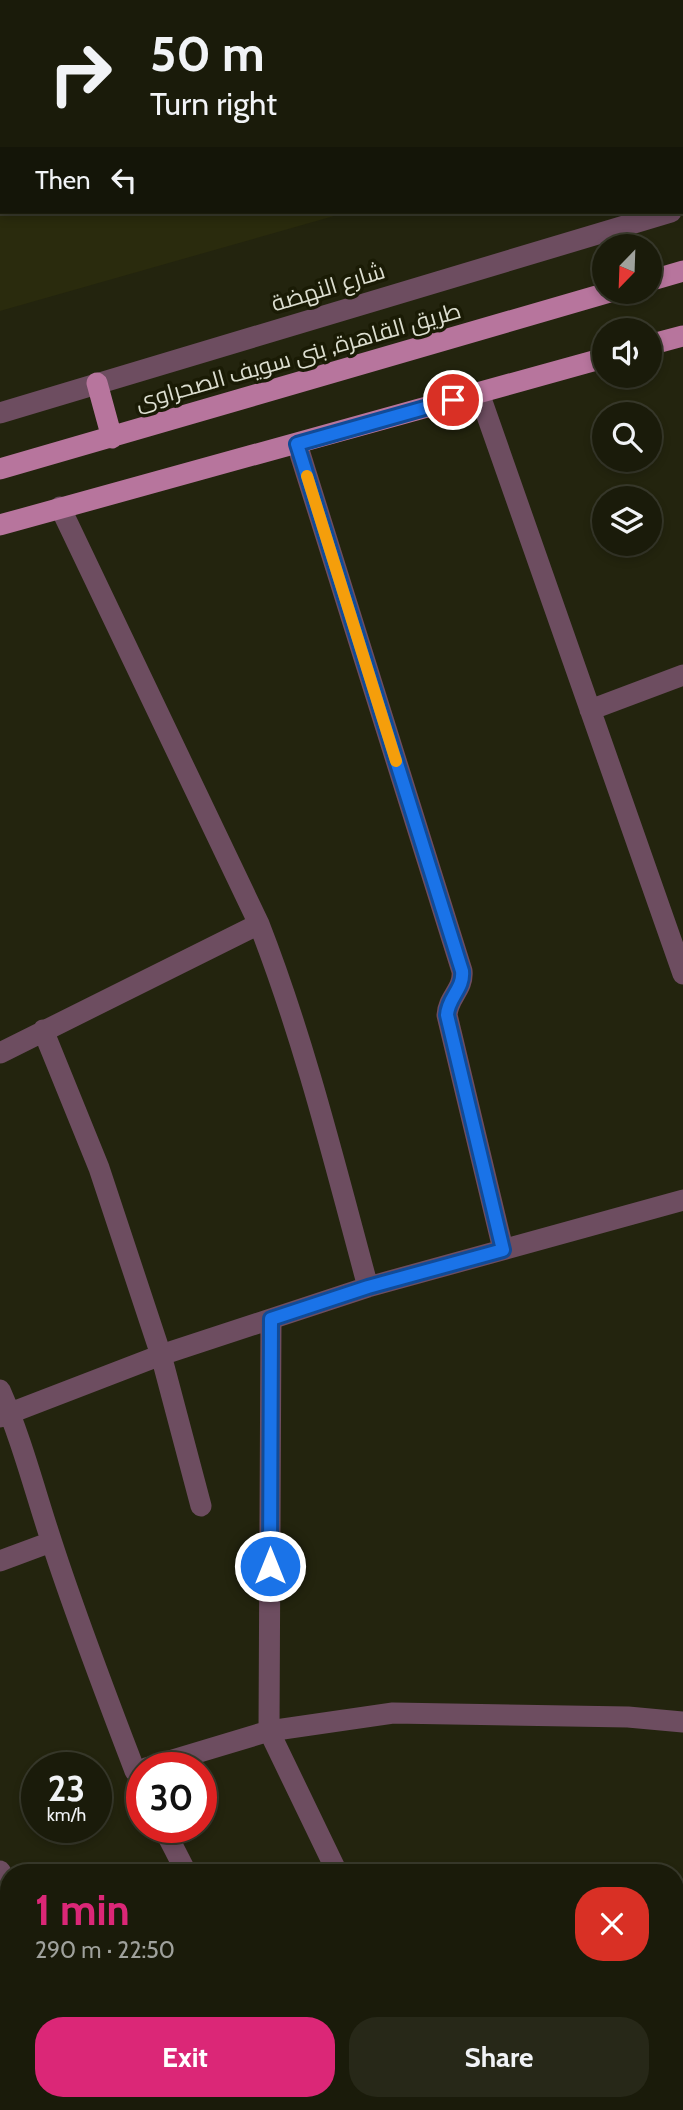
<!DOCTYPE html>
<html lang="en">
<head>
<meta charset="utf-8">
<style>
  :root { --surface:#1a1b0a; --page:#272818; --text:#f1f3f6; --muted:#9fa19c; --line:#38392b; --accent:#db2777 }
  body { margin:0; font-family:Cabin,Cairo,sans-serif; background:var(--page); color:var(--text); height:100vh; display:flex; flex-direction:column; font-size:26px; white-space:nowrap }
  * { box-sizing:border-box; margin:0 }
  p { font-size:23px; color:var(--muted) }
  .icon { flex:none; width:38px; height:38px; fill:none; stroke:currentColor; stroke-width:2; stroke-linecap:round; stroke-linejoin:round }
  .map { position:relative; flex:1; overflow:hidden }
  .drawer { position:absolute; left:0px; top:1864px; width:684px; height:247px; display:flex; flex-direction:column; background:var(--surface); border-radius:28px 28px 0 0; box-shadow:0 4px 10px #0003,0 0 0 2px var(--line) }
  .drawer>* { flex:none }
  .top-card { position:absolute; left:0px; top:0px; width:684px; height:214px; box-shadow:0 4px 10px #0003,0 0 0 2px var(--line); background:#1a1b0a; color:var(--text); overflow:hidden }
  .needle { width:46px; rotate:203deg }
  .tools { position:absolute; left:592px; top:234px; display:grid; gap:14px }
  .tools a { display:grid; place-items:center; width:70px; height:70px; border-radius:50%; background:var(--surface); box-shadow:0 4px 10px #0003,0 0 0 2px var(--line); font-size:35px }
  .speed { position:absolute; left:21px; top:1752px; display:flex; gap:14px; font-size:35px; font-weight:700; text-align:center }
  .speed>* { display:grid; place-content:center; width:91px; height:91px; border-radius:50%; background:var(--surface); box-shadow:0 4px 10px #0003,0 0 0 2px var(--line); line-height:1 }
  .speed small { font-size:18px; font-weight:400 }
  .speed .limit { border:10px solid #d22; background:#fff; color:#111 }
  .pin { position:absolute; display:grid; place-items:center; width:60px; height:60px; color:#fff; margin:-30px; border:4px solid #fff; border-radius:50%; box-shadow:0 2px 7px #0007 }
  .me { position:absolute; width:77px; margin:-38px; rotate:0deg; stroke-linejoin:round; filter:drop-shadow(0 0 5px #0008) }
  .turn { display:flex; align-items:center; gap:24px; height:147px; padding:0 35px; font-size:32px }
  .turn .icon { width:91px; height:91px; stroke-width:2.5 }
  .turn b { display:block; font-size:49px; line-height:60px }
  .then { display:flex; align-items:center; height:66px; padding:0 35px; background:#0003; gap:14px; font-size:26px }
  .round { display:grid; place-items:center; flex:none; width:74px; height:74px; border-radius:28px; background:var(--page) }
  .summary { display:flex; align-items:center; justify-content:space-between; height:119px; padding:0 35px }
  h1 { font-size:42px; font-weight:800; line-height:52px; color:var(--accent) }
  .action { display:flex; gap:14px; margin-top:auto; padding:14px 35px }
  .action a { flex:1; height:80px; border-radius:28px; background:var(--accent); color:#fff; font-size:28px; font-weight:800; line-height:80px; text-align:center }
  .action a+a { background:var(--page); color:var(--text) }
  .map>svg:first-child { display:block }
  .built { fill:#2a2b0d }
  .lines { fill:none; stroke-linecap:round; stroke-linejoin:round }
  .minor { stroke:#6d4d60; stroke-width:21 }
  .major { stroke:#b7759d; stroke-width:21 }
  .route-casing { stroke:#114b97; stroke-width:18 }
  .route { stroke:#1a73e8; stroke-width:12 }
  .slow { stroke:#f59e0b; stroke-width:12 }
  .labels { text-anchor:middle; stroke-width:7; stroke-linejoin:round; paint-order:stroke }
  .street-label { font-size:23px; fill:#dcded0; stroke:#1a1b05 }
</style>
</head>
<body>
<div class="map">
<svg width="683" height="2110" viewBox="0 0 683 2110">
  <rect width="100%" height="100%" fill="#23240e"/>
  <path class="built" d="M0,0H625L626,2H2V212H348L0,311Z"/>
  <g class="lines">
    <path class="minor" d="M479,393L683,974
      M0,413L671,212
      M297,444L462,971C464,989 448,997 447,1015L503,1249
      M60,507L259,924C305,1042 335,1165 368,1287
      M590,710L683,675
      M43,1030L99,1168L161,1355L201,1506
      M0,1053L259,924
      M271,1319L269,1731L337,1872
      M0,1390C22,1440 35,1492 52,1543C77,1620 106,1695 135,1771L142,1769
      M0,1417L161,1355L368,1287L683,1200
      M0,1561L51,1542
      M146,1768L269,1731L393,1713L628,1717L683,1722
      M163,1827L186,1872
      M0,1871L9,1886
      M676,2059L683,2055
      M302,2102L306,2110
      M448,2102L452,2110
      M105,2110L125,2102
      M565,2110L583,2102"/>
    <path class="major" d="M649,281L683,271
      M649,345L683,336
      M97,383L112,438
      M0,469L610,292
      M0,525L604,358"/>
  </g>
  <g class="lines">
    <defs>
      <path id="route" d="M270,1566L271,1319L368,1287L503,1250L447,1015C448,997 464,989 462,971L297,444L453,400"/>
    </defs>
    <use href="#route" class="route-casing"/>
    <use href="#route" class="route"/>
    <path class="slow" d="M307,476L396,761"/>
  </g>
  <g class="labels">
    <g class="street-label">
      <text transform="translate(328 287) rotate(-17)" y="8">شارع النهضة</text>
      <text transform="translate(298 356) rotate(-16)" y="8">طريق القاهرة, بنى سويف الصحراوى</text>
    </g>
  </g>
</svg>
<div class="tools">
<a><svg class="needle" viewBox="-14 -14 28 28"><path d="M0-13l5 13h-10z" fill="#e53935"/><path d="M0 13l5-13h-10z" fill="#9fa19c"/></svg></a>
<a><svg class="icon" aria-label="sound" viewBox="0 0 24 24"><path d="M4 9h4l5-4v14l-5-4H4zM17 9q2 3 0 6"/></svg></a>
<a><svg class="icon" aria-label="search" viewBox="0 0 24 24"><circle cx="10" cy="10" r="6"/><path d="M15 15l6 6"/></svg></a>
<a><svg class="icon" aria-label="layers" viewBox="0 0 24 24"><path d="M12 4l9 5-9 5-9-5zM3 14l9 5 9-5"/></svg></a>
</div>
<div class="speed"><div>23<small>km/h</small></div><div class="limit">30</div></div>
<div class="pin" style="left:453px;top:400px;background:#d93025"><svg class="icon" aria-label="arrive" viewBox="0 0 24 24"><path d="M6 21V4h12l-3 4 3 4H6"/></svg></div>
<svg class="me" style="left:270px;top:1566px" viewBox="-20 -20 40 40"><circle r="17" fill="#1a73e8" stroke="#fff" stroke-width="3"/><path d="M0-11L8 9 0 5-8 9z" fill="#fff"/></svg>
<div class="top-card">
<div class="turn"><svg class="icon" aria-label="right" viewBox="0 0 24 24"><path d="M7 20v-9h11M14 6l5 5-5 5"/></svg><div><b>50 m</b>Turn right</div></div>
<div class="then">Then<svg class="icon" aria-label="left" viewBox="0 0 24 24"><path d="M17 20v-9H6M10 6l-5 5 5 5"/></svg></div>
</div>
<section class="drawer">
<div class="summary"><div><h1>1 min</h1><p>290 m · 22:50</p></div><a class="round" style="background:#d93025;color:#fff"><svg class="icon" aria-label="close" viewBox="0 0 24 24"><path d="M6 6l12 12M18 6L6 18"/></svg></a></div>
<div class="action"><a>Exit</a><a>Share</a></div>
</section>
</div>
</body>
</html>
